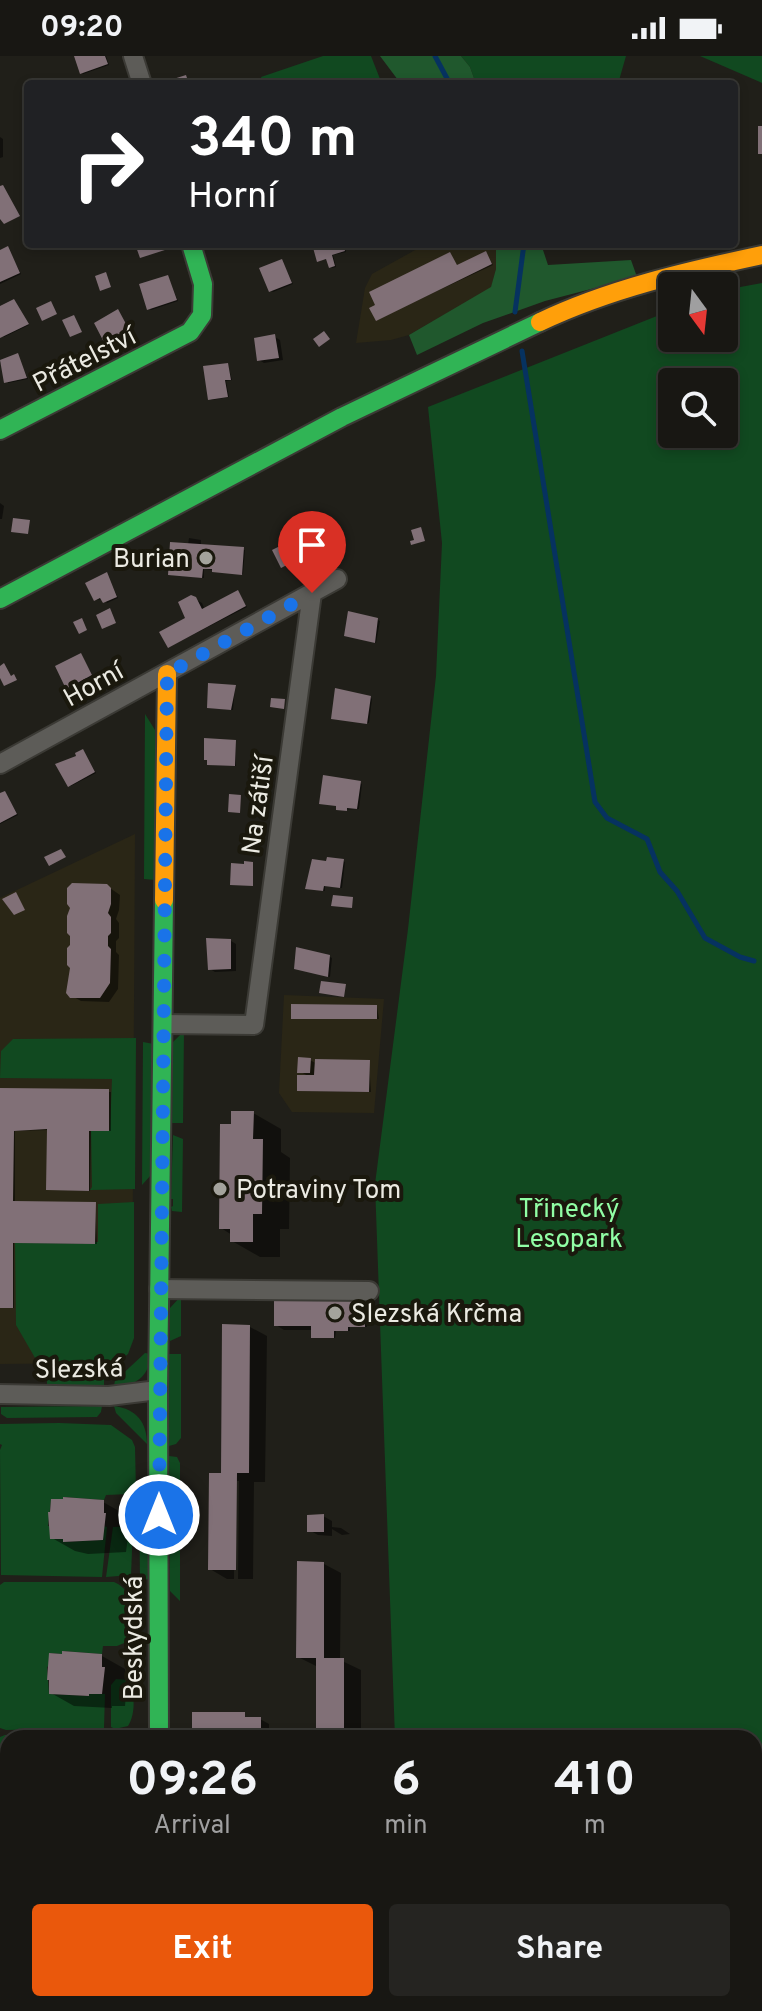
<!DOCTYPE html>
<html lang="en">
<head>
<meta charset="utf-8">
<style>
  :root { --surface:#181713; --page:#252421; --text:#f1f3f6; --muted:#9f9fa0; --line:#363633; --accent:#ea580c }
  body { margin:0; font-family:Overpass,sans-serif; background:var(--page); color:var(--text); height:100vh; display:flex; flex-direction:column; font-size:30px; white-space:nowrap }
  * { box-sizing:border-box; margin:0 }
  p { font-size:26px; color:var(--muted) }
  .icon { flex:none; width:44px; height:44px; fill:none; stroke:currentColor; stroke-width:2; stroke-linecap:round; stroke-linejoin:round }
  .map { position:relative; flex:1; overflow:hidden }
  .sheet { position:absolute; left:0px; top:1674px; width:762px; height:282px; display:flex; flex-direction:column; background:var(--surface); border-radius:24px 24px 0 0; box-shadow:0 4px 12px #0003,0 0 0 2px var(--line) }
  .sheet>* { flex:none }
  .top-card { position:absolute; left:24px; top:24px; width:714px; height:168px; border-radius:8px; box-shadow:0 4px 12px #0003,0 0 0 2px var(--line); background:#202124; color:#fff; overflow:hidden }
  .needle { width:52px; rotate:165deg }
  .controls { position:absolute; left:658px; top:216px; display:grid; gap:16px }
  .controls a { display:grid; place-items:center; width:80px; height:80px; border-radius:8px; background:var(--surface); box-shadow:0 4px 12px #0003,0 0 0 2px var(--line); font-size:40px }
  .pin { position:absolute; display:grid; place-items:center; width:68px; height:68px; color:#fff; margin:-82px -34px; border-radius:50% 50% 50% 0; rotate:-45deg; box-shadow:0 0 8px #0007 }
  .pin .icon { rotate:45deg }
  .me { position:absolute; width:88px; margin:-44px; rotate:0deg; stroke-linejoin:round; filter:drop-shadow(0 0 6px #0008) }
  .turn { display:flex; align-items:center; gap:28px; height:168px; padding:0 32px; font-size:36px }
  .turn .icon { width:104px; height:104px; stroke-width:2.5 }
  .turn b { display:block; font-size:56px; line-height:68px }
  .eta { display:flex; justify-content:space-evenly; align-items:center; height:136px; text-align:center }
  .eta b { font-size:48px; font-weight:700; line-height:56px }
  .action { display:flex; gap:16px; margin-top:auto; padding:16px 32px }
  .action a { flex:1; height:92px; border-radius:8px; background:var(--accent); color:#fff; font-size:32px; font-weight:700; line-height:92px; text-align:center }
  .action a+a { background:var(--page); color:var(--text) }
  .status { display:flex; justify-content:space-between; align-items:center; height:56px; padding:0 40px; background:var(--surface); direction:ltr }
  .status svg { height:22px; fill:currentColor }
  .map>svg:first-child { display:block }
  .built { fill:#2a2616 }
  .green { fill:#114920; fill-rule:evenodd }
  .forest { fill:#20582d }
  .shadow { fill:#0007 }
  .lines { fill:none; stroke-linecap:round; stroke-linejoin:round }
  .stream { stroke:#063260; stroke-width:5 }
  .building { fill:#817077 }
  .street-casing { stroke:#3b3a35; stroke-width:22 }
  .fast-casing { stroke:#3b3a35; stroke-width:22 }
  .slow-casing { stroke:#3b3a35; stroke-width:22 }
  .street { stroke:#5d5c58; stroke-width:18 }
  .fast { stroke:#30b455; stroke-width:18 }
  .slow { stroke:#ff9f0a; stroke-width:18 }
  .route { stroke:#1a73e8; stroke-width:14; stroke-dasharray:0 25.2 }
  .poi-dot { fill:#a4a39c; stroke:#1a180d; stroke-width:3 }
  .labels { text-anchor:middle; stroke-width:8; stroke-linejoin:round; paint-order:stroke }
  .street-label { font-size:26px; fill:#ebeae2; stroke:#1a180d }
  .poi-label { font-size:26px; fill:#ebeae2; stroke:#1a180d; text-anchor:start }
  .park-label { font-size:26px; fill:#91fea5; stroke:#1a180d }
</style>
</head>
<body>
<div class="status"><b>09:20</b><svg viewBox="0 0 49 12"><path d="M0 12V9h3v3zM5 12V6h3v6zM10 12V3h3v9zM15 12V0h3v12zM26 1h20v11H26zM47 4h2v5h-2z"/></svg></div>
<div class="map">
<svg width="762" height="1955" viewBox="0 0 762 1955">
  <rect width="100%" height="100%" fill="#201f19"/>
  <path class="built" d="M496,189V213L491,232L409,279L391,284L356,287L365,232L372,218L417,193Z
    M135,778L132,1283L97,1307L0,1308V842Z
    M284,939L384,943L374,1057L292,1056L279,1037Z
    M292,1948H559L567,1955H283Z"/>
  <path class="green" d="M323,0H371L382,28H263L261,21Z
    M461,0H626L618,28H476L470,11Z
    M700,0H762V27L760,26Z
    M762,227V1955H567L559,1948H754V1682H395L375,1128L408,873L436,620L442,487L428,351L672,254V282H724V234ZM672,326H724V378H672Z
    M145,658L155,674V824L144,823Z
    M184,975L183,1067H172L173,986Z
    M136,982L135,1133L90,1134L92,1131L91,1074H110L112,1023L0,1022L1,995L13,983Z
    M143,986L154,988L151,1119L142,1129Z
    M173,1079L183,1083L182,1156L172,1155L171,1151L173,1150V1143H171Z
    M134,1146V1282L128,1298L107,1315L47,1316L42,1314L16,1269L15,1185L98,1186V1148Z
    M181,1240V1280L170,1285V1252Z
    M145,1297L151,1298C149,1322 135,1329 113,1333L115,1325Z
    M169,1298H181V1382L176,1388L169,1390Z
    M47,1322H104V1333L47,1332Z
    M102,1350L101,1356L97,1361L7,1362L1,1358V1351Z
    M114,1350C137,1353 147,1367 147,1388L116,1357Z
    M59,1367L111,1369L132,1384L135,1391L136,1435L131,1438L106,1439L104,1444L64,1441L63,1443L51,1444L48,1470H50V1483H63L64,1486L103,1484V1470L107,1471L102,1521L1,1519L0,1394L2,1389L0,1388V1368Z
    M169,1400L177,1401L180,1407V1545L170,1535Z
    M139,1445L154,1446L150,1523L140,1524Z
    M133,1470L131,1519L106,1521L113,1471Z
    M4,1526H114C136,1535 138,1566 129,1585L117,1590H103L102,1598L63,1595L62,1598L50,1597L49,1610L47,1611L49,1638L88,1640L89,1638H105L104,1672L6,1674L0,1672V1529Z
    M116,1623L128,1624C135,1636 136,1658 128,1670L115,1673L111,1671V1629Z
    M5,1679H113L127,1682H8V1823L0,1821V1681Z
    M8,1829V1948H130L131,1955H0V1830Z
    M406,1948H506L510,1952L507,1955H414Z"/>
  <path class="forest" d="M380,0H461L470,11L476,28H401Z
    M480,188H541L548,209L631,204L637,221L545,245L483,267L417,299L409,279L491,231L496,213V189Z"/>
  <path class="shadow" d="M76,0H106L109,9L83,18Z
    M0,81L3,83V101L0,102Z
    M314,188H344L346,196L333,199L336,211L332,212L328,203L319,204Z
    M8,193L21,218L0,228V196Z
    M486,197L493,209L377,263L450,198L458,211Z
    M282,205L293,228L273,236L271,235Z
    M168,221L178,245L151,254L149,252Z
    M14,245L29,269L4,281L0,276V252Z
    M118,255L133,282L111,292L109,291Z
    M275,281L280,284L283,304L264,307L259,304Z
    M18,300L28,323L8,327L0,306Z
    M228,309L232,324L226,325L229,341L212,344L210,343Z
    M0,447L4,450L2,463H0Z
    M324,472L332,488L326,491L328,495L292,512L289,509L282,511Z
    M189,482L201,484V490L245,494L243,518L204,513V522L172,519L188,489Z
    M107,518L118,542L107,547L103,543L96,544Z
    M238,537L247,551L169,591L189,562L191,541L202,547L205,554Z
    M378,564L380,565L376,587L348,580Z
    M81,599L93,620L69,632L67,631Z
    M235,631L233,654L211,652Z
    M370,641L372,643L369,667L335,663Z
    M236,686V710L211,709L209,704Z
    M83,695L96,717L71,730L69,729Z
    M360,727L362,728L359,753L340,754Z
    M5,737L18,759L0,768V741Z
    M343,805L345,806L342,832L325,830V835L309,833Z
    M107,830L120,839L119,854L116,863L119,867V882L116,885V896L119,899L118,933L109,946L81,945L72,940Z
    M231,885L236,888V915L215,916L210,913Z
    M330,901L332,902L330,921L298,913Z
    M377,951L379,963L293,962Z
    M310,1004L317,1008L369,1006L371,1036L301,1035L299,1034L310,1021L299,1015Z
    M0,1034L111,1036V1075H91L90,1135L48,1133L49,1074L15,1075V1147L95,1148L97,1188L14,1187V1252H0Z
    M253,1057L281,1073V1096L290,1102L289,1173H280V1201H260L232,1185V1179L221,1172L233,1070Z
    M361,1246L363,1261L367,1262V1271H350V1275H336L335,1282H315L313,1274H284L276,1269Z
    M250,1271L267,1280L265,1426H254L253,1523H238L239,1425H235L234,1523H227L210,1513L223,1419Z
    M103,1446L126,1459V1471L129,1472L126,1496L88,1498L75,1495L52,1482Z
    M323,1460L332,1465V1471L341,1472L350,1478L342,1479L332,1473V1480L318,1479L309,1474Z
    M324,1508L341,1517L340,1604L361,1614V1682H318V1611L298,1601Z
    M64,1600H102L125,1613V1625L127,1626L125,1650H112V1652L74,1650L51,1637Z
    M260,1663L269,1668V1682H255L246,1677V1682H195L243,1671Z
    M55,1948H123V1955H67Z
    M237,1948H250L246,1955L236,1952Z"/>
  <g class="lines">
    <path class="stream" d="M435,0L450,28
      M515,256L524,188
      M522,295L595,746L607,762L647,783L660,816L677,835L705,882L740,901L754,905"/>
  </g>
  <path class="building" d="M74,0H105L108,8L80,18Z
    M186,19L189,28H168L167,25Z
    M758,70H762V98H758Z
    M3,129L20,160L4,168L0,163V130Z
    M135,188H166L168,193L140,202Z
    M312,188H343L345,195L332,199L335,210L329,212L326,203L317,206Z
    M8,190L20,217L0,226V194Z
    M486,195L492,208L376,265L369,252L375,249L369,236L450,196L457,209Z
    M282,203L292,227L269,236L259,212Z
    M106,216L111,231L100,235L95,220Z
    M168,219L177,244L147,254L139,228Z
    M14,243L29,268L0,282V250Z
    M51,245L57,258L42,265L36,252Z
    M118,253L133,281L107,292L94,267Z
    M74,259L82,276L70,281L62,264Z
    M324,275L330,283L319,291L313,283Z
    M275,278L279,302L257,305L254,282Z
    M18,297L27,322L4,327L0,304Z
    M228,307L231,324H225L228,341L208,344L203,310Z
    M13,462L30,464L28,478L11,476Z
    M322,469L331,487L325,490L327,493L289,513L287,509L281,512L272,494Z
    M421,471L425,485L411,489L410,485L414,484L411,474Z
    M170,486L244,491L242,519L212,516V513H203L202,522L168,519Z
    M107,516L117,541L103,547L100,542L94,545L85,527Z
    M238,534L246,550L168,592L159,576L185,562L178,546L191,539L196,541L202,553Z
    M110,552L116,567L102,573L96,559Z
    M348,555L378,562L375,587L344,580Z
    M82,562L87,574L79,578L73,566Z
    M81,597L92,619L66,633L55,610Z
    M4,607L11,620L14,618L17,624L4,630L0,622V610Z
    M208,627L236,629L231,654L207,652Z
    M335,632L371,640L367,668L331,663Z
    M271,642L285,643L284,653L270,651Z
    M204,682L236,684L235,710L207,709V704H204Z
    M83,693L95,716L68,731L55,708L76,700L75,697Z
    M323,719L361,725L357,753L347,752V755L336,754V750L319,748Z
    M5,735L17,758L0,767V737Z
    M229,738L241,739L240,757L228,756Z
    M61,793L66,801L49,810L44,801Z
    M327,801L344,803L340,832L324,830L323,835L305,833L312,803L326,805Z
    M244,805L253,806V830L230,829L231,807L244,808Z
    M72,827L107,828L111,832V848L108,857L111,861V877L108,880V890L111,893L110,927L100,942H70L66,937L70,912L67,909V892L70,889V880L67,877V860L70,852L67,848V832Z
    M16,836L25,854L14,859L2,843Z
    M333,839L353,841L352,852L331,850Z
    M206,882L231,883V913L208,914Z
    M296,891L330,899L328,921L294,913Z
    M321,925L346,928L344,941L319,937Z
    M291,948L377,949V963H291Z
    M298,1001L311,1002L310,1017H297Z
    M315,1003L370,1004L369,1036L297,1035V1019H314Z
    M0,1032L109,1033V1075H89V1135L46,1134L47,1073L14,1075L13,1145L96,1146L95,1188L13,1187V1252H0Z
    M231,1055H254L253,1083H263L262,1158H253V1186H230V1173H219L220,1068H231Z
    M274,1244H361V1259H365V1271H348V1275H334V1282H311V1270H274Z
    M222,1268L250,1269L249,1417H237L236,1514H208L209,1417H221Z
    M63,1441L104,1444V1457H106L103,1484L63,1486V1483H50L48,1456H50L51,1443H63Z
    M324,1458V1476H307V1459Z
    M297,1505L324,1506V1602H344V1682H316V1602H296Z
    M62,1595L102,1598V1611H105L102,1638H89V1640L49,1638V1624H47L49,1597L62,1598Z
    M192,1656H245V1661H261V1679H245V1682H192Z"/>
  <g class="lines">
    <defs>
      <path id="street" d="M133,0L142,28
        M0,708L337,523
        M163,968L254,969L312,537
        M159,1233L369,1235
        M0,1338L109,1340L158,1334
        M156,1955V1948"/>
      <path id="fast" d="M0,374L190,276L202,259L203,228L191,188
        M0,543L342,361L540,266
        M159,1682L158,1334L164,844"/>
      <path id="slow" d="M540,266C609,233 687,215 762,199
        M164,844L167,618"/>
    </defs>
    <use href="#street" class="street-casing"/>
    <use href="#fast" class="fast-casing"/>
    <use href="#slow" class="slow-casing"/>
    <use href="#street" class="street"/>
    <use href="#fast" class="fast"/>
    <use href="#slow" class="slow"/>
  </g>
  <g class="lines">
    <path class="route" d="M159,1459L167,618L312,537"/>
  </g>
  <g class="poi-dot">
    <circle cx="206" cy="502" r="8"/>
    <circle cx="220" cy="1133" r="8"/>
    <circle cx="335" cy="1257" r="8"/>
  </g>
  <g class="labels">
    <g class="street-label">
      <text transform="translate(84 303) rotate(-27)" y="9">Přátelství</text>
      <text transform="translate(93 628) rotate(-29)" y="9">Horní</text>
      <text transform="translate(257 749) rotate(-82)" y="9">Na zátiší</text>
      <text transform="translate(79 1312) rotate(-1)" y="9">Slezská</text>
      <text transform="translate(133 1582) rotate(-90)" y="9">Beskydská</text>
    </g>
    <g class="poi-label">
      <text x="190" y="511" text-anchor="end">Burian</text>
      <text x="236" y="1142">Potraviny Tom</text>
      <text x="351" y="1266">Slezská Krčma</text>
    </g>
    <g class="park-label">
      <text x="569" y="1161">Třinecký<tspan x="569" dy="30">Lesopark</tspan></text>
    </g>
  </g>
</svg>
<div class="controls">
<a><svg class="needle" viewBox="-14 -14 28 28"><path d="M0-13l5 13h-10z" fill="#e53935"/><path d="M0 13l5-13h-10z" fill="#9f9fa0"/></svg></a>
<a><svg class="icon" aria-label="search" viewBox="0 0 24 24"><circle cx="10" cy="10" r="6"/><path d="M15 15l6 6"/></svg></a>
</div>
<div class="pin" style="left:312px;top:537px;background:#d93025"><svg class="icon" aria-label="arrive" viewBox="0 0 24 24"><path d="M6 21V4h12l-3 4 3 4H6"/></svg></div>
<svg class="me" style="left:159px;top:1459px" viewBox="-20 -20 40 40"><circle r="17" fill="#1a73e8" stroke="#fff" stroke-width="3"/><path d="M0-11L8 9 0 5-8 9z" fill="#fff"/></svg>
<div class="top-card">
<div class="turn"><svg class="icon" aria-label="right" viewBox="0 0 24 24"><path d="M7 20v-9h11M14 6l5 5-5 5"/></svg><div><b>340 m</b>Horní</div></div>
</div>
<section class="sheet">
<div class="eta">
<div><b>09:26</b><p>Arrival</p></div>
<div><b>6</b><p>min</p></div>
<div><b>410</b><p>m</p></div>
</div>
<div class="action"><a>Exit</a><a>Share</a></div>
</section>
</div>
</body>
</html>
